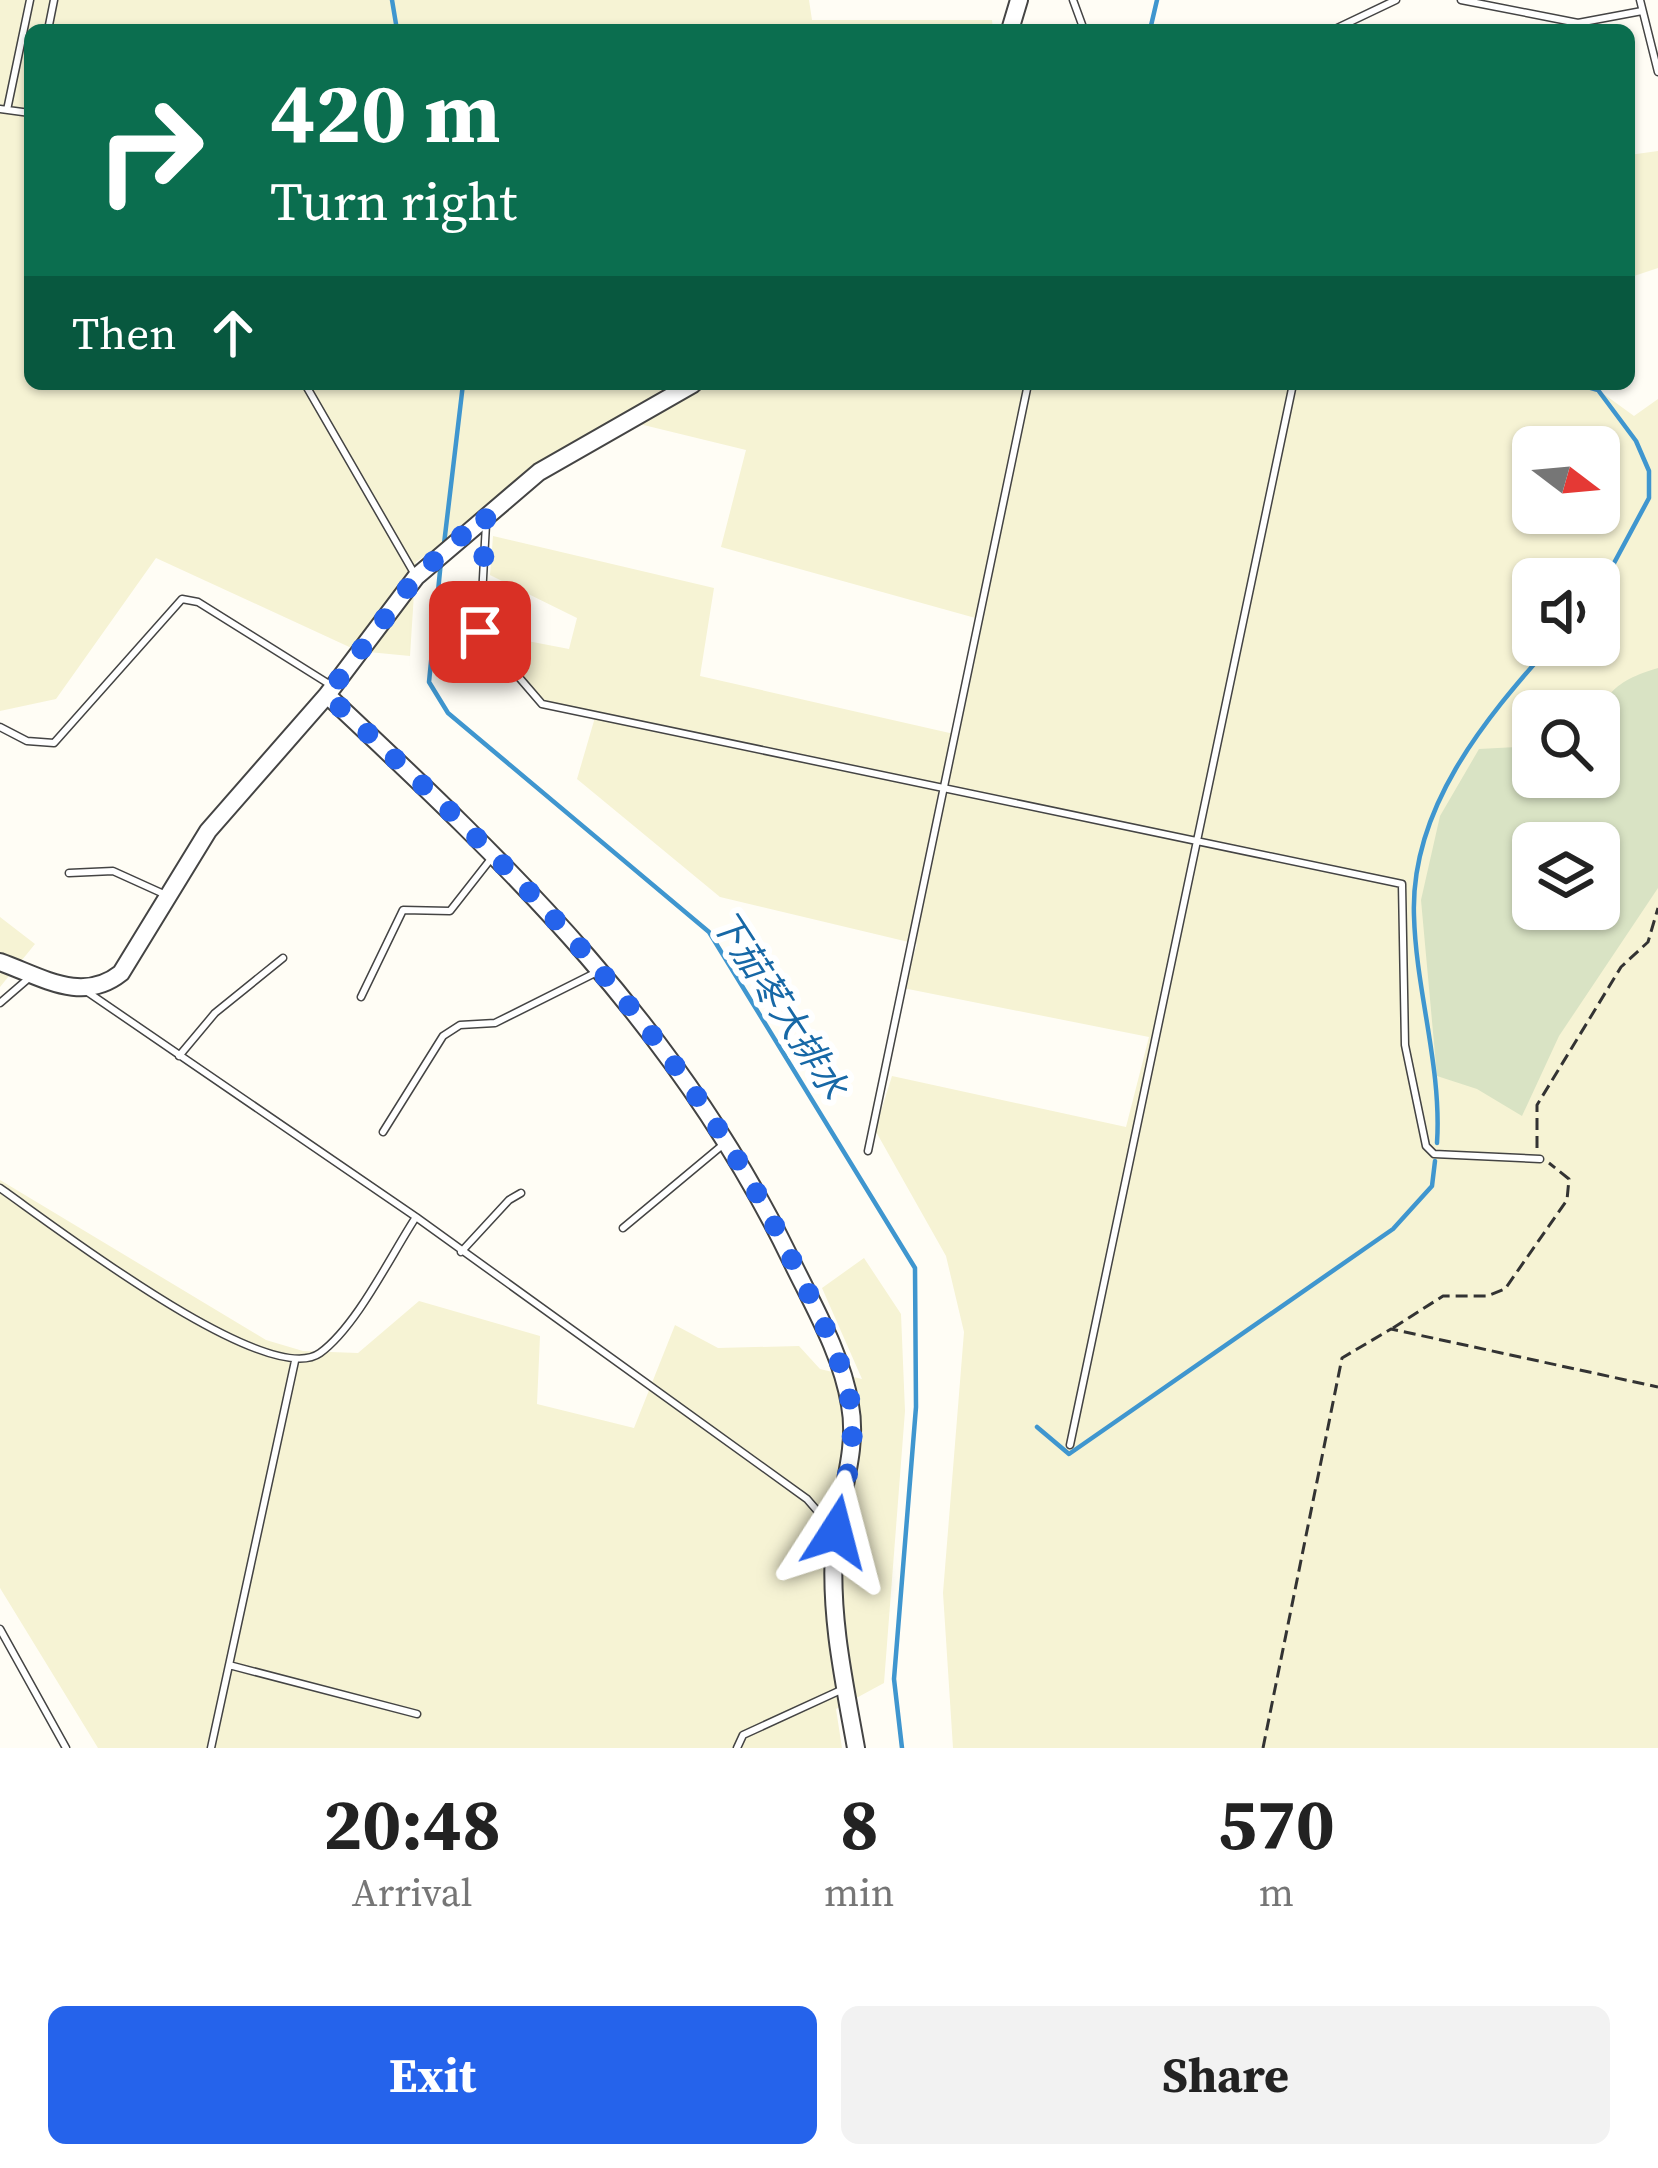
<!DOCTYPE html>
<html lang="en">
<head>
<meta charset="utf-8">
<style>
  :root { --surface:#fff; --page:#f2f2f2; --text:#222; --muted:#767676; --accent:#2563eb }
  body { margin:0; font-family:"Source Serif 4","Noto Sans TC",serif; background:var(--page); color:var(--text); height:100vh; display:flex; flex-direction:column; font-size:45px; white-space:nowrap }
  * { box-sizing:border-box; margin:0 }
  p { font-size:39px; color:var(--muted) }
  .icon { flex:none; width:66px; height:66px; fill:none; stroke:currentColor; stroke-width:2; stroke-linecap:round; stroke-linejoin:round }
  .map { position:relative; height:1748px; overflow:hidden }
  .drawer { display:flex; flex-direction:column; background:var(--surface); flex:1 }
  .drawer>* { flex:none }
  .guide { position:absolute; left:24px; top:24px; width:1611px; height:366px; border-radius:18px; box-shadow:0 3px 9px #0004; background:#0b6e4f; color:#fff; overflow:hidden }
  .needle { width:78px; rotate:106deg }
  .fabs { position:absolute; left:1512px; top:426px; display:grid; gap:24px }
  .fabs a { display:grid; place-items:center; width:108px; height:108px; border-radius:18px; background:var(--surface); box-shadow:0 3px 9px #0004; font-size:60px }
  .pin { position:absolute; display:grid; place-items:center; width:102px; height:102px; color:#fff; margin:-51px; border-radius:24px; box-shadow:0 6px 18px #0006 }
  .me { position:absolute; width:132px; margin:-66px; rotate:9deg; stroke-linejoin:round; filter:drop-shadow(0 0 9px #0008) }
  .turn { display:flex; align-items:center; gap:42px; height:252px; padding:0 48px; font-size:54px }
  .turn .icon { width:156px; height:156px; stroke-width:2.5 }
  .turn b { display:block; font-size:84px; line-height:102px }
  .then { display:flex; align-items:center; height:114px; padding:0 48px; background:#0003; gap:24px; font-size:45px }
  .eta { display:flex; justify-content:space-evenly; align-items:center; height:204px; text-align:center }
  .eta b { font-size:72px; font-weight:700; line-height:84px }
  .action { display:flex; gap:24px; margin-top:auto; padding:24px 48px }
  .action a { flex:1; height:138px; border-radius:18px; background:var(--accent); color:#fff; font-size:48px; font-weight:700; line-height:138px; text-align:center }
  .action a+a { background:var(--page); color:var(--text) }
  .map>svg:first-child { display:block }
  .farmland { fill:#f6f3d4; fill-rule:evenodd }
  .cemetery { fill:#d9e3c4; fill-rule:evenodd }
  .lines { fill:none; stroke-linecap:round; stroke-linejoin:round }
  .stream { stroke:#3f96cf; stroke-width:4.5 }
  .service-casing { stroke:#444; stroke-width:9 }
  .tertiary-casing { stroke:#444; stroke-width:20 }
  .path { stroke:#333; stroke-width:3; stroke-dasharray:12 6; stroke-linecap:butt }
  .service { stroke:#fff; stroke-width:6 }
  .tertiary { stroke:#fff; stroke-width:16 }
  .route { stroke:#2563eb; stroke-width:21; stroke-dasharray:0 37.8 }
  .labels { text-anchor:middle; stroke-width:12; stroke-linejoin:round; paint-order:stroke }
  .water-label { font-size:36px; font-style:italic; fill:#1768a6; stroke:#fff }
</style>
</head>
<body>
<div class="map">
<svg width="1658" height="1748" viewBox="0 0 1658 1748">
  <rect width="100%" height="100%" fill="#fffdf5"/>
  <path class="farmland" d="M0,0H809L812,20H992L993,30H30V384H1590L1634,416L1658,399V1748H953L943,1593L964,1332L946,1256L875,1130L892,1076L1126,1127L1149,1037L903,988L917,944L720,897L577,779L596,714L542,704L480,632L569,649L577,618L490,575L493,536L714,588L700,676L954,734L979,619L721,547L746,450L623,420L416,562L410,656L358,651L156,558L56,699L0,711ZM1533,447H1599V513H1533ZM1533,579H1599V645H1533ZM1533,711H1599V777H1533ZM1533,843H1599V909H1533Z
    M1658,151V268L1634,276L1629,275V155Z
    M0,917L35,944L0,987Z
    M0,1180L266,1340L303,1351L358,1353L419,1301L540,1336L537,1404L634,1428L675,1325L718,1348L799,1346L820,1369L862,1379L822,1288L864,1258L901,1314L905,1411L884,1683L836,1709L842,1748H98L0,1588Z"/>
  <path class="cemetery" d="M1658,668V888L1559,1036L1522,1116L1477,1089L1437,1076L1421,900L1440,816L1479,749L1533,746V777H1599C1599,717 1589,688 1658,668ZM1533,843H1599V909H1533Z"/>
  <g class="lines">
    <path class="stream" d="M392,0L397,30
      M1150,30L1157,0
      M1577,384L1598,390L1636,441L1649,471V498L1599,591
      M444,544L463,384
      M441,561L429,682L448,713L709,932L915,1268L916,1407L894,1679L902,1748
      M1437,1143C1442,1068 1416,991 1414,916C1410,809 1484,720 1551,645
      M1037,1427L1069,1454L1393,1229L1432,1186L1435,1161"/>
    <defs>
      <path id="service" d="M1073,0L1084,30
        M1461,0L1578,23L1642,11
        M1640,0L1658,72
        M48,30L54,0
        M1333,30L1396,0
        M0,109L30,113
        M7,110L30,0
        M305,384L414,573
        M486,524L480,632L542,704L1402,884L1405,1045L1426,1146L1434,1154L1540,1159
        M0,727L27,741L54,743L182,599L198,602L329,684
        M69,873L113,871L166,895
        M86,991L416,1217L807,1499L834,1530
        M361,997L403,910L450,911L490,860
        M0,1003L29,978
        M179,1056L215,1013L283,958
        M383,1132L443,1036L460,1025L495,1023L595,973
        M868,1151L1028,384
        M0,1188C49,1222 267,1391 320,1353C357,1326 391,1255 416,1217
        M623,1228L725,1143
        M461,1252L509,1200L521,1193
        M1070,1445L1293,384
        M0,1629L66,1748
        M229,1665L417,1714
        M211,1748L295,1361
        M737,1748L743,1735L841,1690"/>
      <path id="tertiary" d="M1010,30L1019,0
        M327,695C513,869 680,1029 792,1262C814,1307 842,1355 850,1405C859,1453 837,1502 834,1550C830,1618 844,1681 856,1748
        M0,962C42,977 82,1004 121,973L208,831L327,695L416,577L539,472L693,384"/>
    </defs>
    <use href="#service" class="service-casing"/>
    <use href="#tertiary" class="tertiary-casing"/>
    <path class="path" d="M1537,1148V1105L1621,967L1648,942L1658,908
      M1393,1328L1443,1296H1487L1505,1289L1567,1200L1569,1179L1549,1163
      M1263,1748L1342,1358L1391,1329L1658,1387"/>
    <use href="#service" class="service"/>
    <use href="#tertiary" class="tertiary"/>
  </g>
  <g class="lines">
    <path class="route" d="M480,632L486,514L416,577L327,695C511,866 676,1025 789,1254C812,1301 842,1353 851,1406C857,1446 843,1493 836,1532"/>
  </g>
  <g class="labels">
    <g class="water-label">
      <text transform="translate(780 1004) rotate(57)" y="13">下茄苳大排水</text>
    </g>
  </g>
</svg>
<div class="fabs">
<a><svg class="needle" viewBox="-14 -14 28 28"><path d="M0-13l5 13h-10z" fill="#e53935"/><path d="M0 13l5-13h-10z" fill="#767676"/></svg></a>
<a><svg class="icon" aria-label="sound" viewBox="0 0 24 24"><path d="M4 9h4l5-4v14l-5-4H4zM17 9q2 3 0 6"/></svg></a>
<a><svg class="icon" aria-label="search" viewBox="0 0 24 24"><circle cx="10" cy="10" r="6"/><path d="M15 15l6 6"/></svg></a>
<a><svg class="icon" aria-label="layers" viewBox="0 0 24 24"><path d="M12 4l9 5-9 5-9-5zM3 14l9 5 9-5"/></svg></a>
</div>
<div class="pin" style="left:480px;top:632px;background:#d93025"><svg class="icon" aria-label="arrive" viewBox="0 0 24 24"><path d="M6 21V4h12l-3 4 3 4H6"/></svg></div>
<svg class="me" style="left:836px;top:1532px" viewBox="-20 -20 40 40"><path d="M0-17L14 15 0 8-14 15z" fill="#2563eb" stroke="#fff" stroke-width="4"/></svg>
<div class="guide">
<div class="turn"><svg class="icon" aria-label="right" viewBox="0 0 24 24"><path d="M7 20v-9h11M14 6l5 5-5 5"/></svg><div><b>420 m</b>Turn right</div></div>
<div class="then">Then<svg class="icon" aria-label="ahead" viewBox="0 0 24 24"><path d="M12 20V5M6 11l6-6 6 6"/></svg></div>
</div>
</div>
<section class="drawer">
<div class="eta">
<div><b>20:48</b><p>Arrival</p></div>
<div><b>8</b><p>min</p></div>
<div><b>570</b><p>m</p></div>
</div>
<div class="action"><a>Exit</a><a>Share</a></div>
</section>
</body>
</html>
